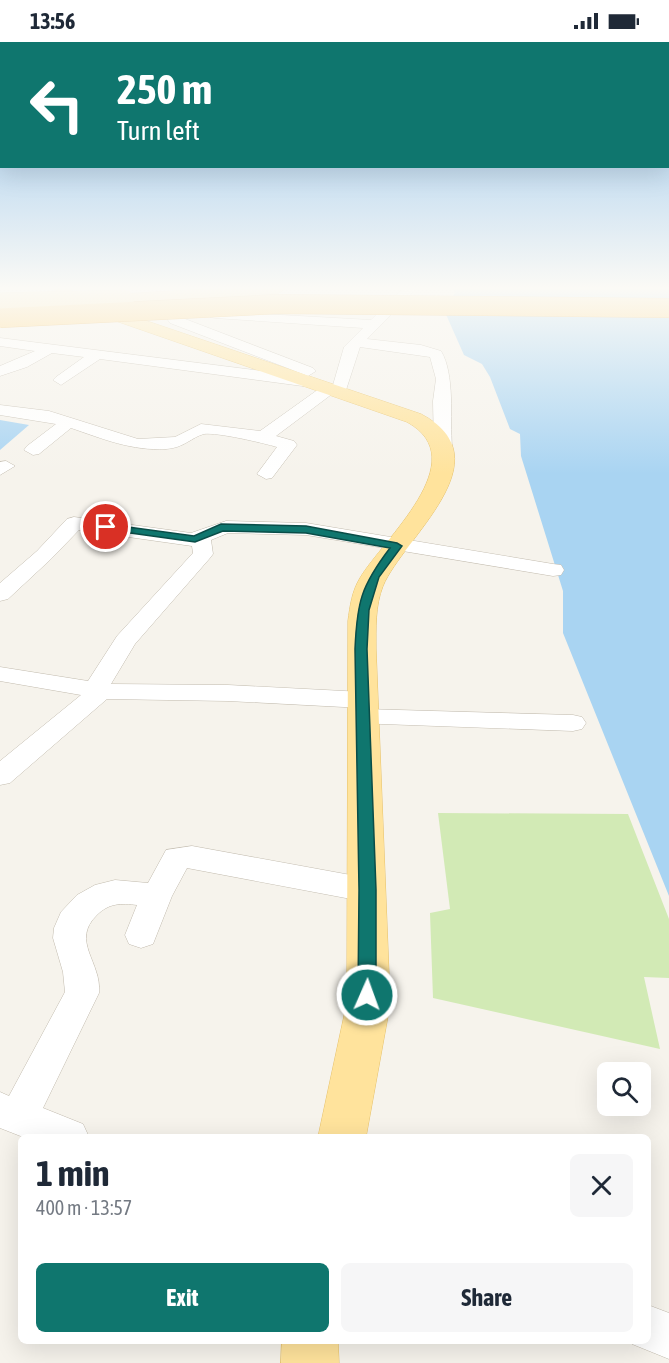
<!DOCTYPE html>
<html lang="en">
<head>
<meta charset="utf-8">
<style>
  :root { --surface:#fff; --page:#f6f6f7; --text:#1f2937; --muted:#747a83; --accent:#0f766e }
  body { margin:0; font-family:"Asap Condensed",sans-serif; background:var(--page); color:var(--text); height:100vh; display:flex; flex-direction:column; font-size:22px; white-space:nowrap }
  * { box-sizing:border-box; margin:0 }
  p { font-size:20px; color:var(--muted) }
  .icon { flex:none; width:33px; height:33px; fill:none; stroke:currentColor; stroke-width:2; stroke-linecap:round; stroke-linejoin:round }
  .map { position:relative; flex:1; overflow:hidden }
  .side { position:absolute; left:18px; top:1092px; width:633px; height:210px; display:flex; flex-direction:column; background:var(--surface); border-radius:9px; box-shadow:0 6px 24px #0002 }
  .side>* { flex:none }
  .guide { position:absolute; left:0px; top:0px; width:669px; height:126px; box-shadow:0 6px 24px #0002; background:#0f766e; color:#fff; overflow:hidden }
  .buttons { position:absolute; left:597px; top:1020px; display:grid; gap:12px }
  .buttons a { display:grid; place-items:center; width:54px; height:54px; border-radius:9px; background:var(--surface); box-shadow:0 6px 24px #0002; font-size:30px }
  .pin { position:absolute; display:grid; place-items:center; width:51px; height:51px; color:#fff; margin:-26px; border:3px solid #fff; border-radius:50%; box-shadow:0 2px 6px #0007 }
  .me { position:absolute; width:66px; margin:-33px; rotate:2deg; stroke-linejoin:round; filter:drop-shadow(0 0 4px #0008) }
  .turn { display:flex; align-items:center; gap:21px; height:126px; padding:0 18px; font-size:27px }
  .turn .icon { width:78px; height:78px; stroke-width:2.5 }
  .turn b { display:block; font-size:42px; line-height:51px }
  .round { display:grid; place-items:center; flex:none; width:63px; height:63px; border-radius:9px; background:var(--page) }
  .headline { display:flex; align-items:center; justify-content:space-between; height:102px; padding:0 18px }
  h1 { font-size:36px; font-weight:700; line-height:45px }
  .primary-button { display:flex; gap:12px; margin-top:auto; padding:12px 18px }
  .primary-button a { flex:1; height:69px; border-radius:9px; background:var(--accent); color:#fff; font-size:24px; font-weight:700; line-height:69px; text-align:center }
  .primary-button a+a { background:var(--page); color:var(--text) }
  .status { display:flex; justify-content:space-between; align-items:center; height:42px; padding:0 30px; background:var(--surface); direction:ltr }
  .status svg { height:16px; fill:currentColor }
  .map>svg:first-child { display:block }
  .green { fill:#d2eab5 }
  .water { fill:#a9d4f2 }
  .lines { fill:none; stroke-linecap:round; stroke-linejoin:round }
  .minor-casing { stroke:#c2bbae; stroke-width:1 }
  .major-casing { stroke:#e6c16a; stroke-width:1 }
  .minor { fill:#fff; fill-rule:evenodd }
  .major { fill:#ffe39c; fill-rule:evenodd }
  .major-bridge-casing { stroke:#e6c16a; stroke-width:19; stroke-linecap:butt }
  .highway-bridge-casing { stroke:#e0a43c; stroke-width:20; stroke-linecap:butt }
  .major-bridge { stroke:#ffe39c; stroke-width:18 }
  .highway-bridge { stroke:#ffcf6e; stroke-width:19 }
  .route { fill:#0f766e; stroke:#0a4d48; stroke-width:1.5 }
</style>
</head>
<body>
<div class="status"><b>13:56</b><svg viewBox="0 0 49 12"><path d="M0 12V9h3v3zM5 12V6h3v6zM10 12V3h3v9zM15 12V0h3v12zM26 1h20v11H26zM47 4h2v5h-2z"/></svg></div>
<div class="map">
<svg width="669" height="1321" viewBox="0 0 669 1321">
  <rect width="100%" height="100%" fill="#f6f3ec"/>
  <path class="green" d="M438,771L628,772L669,877V936L644,935L660,1007L433,956L430,871L450,867Z"/>
  <path class="water" d="M452,247H669V854L563,591V549L521,414L520,392L510,387L490,335L482,322L464,313L444,268L455,251Z
    M0,378L29,383L0,408Z"/>
  <g class="lines">
    <defs>
      <path id="minor" d="M403,247H416L367,297L421,303L441,309C455,332 450,376 452,405L449,409H437L434,405L433,359L436,337L430,315L360,305L346,348L336,349L276,394L294,399L297,403L272,436L266,437L257,432L277,405C263,401 217,390 204,392C192,395 184,406 166,407C132,409 103,397 71,386L39,412L33,413L24,408L27,404L56,382L0,373V363L49,369L138,397L175,395L201,382L260,389L323,344L333,343L344,305L363,286L215,276L210,275V269L371,278Z
        M158,251L163,252L180,275L313,326L316,329L308,334L303,332L170,281L152,255Z
        M0,296L310,335L318,340L310,345L100,317L61,343L53,338L56,335L84,315L52,311L27,325L0,334V324L35,309L0,304Z
        M6,419L15,424L0,433V420Z
        M74,475L191,491L226,479L306,481L553,522L561,523L564,528L561,533L553,534L306,493L228,491L211,498L213,512L210,516L135,602L111,642L228,643L363,650L372,652L376,658L372,664L363,666L228,659L107,657L10,741L0,743V719L81,653L0,639V625L88,639L117,594L193,511L192,504L79,488L51,517L8,557L0,559V541L37,509L67,477Z
        M364,667L573,673L582,675L586,681L582,687L573,689L355,681L351,675L355,669Z
        M192,804L367,836L378,840L383,848L378,856L367,860L187,826L172,854L153,902L141,906L129,902L125,893L137,863C121,861 109,861 97,873C70,899 102,920 99,951L43,1066L83,1082L89,1095H23L0,1086V1050L9,1054L65,950L63,930L53,896L54,886L61,870L77,853L95,843L115,838L148,841L166,808Z
        M648,1263L669,1271V1317L632,1302L631,1299H648Z"/>
      <path id="major" d="M55,247H71V250L79,256L421,372C507,417 403,496 383,544C375,564 376,586 376,607L389,933L388,974L366,1095H318L344,974L347,933L348,579C350,564 352,549 360,536C383,497 476,418 407,380L67,262L57,255Z
        M205,247H285L277,252L125,262L117,257L125,252Z
        M282,1299H338L339,1321H281Z"/>
    </defs>
    <use href="#minor" class="minor-casing"/>
    <use href="#major" class="major-casing"/>
    <use href="#minor" class="minor"/>
    <use href="#major" class="major"/>
    <defs>
      <path id="major-bridge" d="M0,260L125,257"/>
      <path id="highway-bridge" d="M0,276L279,262L669,266"/>
    </defs>
    <use href="#major-bridge" class="major-bridge-casing"/>
    <use href="#highway-bridge" class="highway-bridge-casing"/>
    <use href="#major-bridge" class="major-bridge"/>
    <use href="#highway-bridge" class="highway-bridge"/>
  </g>
  <linearGradient id="sky" x2="0" y2="1"><stop stop-color="#8fc1ec"/><stop offset="0.57" stop-color="#fbfaf6"/><stop offset="1" stop-color="#fbfaf6" stop-opacity="0"/></linearGradient>
  <rect width="669" height="432" fill="url(#sky)"/>
  <path class="route" d="M106,482L194,494L221,482L306,484L397,501L402,504L379,535L369,568L367,607L376,848V953L373,959L367,961L360,959L358,953L359,848L355,607C357,560 361,544 390,506L306,491L223,489L195,500L102,487V483Z"/>
</svg>
<div class="buttons">
<a><svg class="icon" aria-label="search" viewBox="0 0 24 24"><circle cx="10" cy="10" r="6"/><path d="M15 15l6 6"/></svg></a>
</div>
<div class="pin" style="left:106px;top:485px;background:#d93025"><svg class="icon" aria-label="arrive" viewBox="0 0 24 24"><path d="M6 21V4h12l-3 4 3 4H6"/></svg></div>
<svg class="me" style="left:367px;top:953px" viewBox="-20 -20 40 40"><circle r="17" fill="#0f766e" stroke="#fff" stroke-width="3"/><path d="M0-11L8 9 0 5-8 9z" fill="#fff"/></svg>
<div class="guide">
<div class="turn"><svg class="icon" aria-label="left" viewBox="0 0 24 24"><path d="M17 20v-9H6M10 6l-5 5 5 5"/></svg><div><b>250 m</b>Turn left</div></div>
</div>
<section class="side">
<div class="headline"><div><h1>1 min</h1><p>400 m · 13:57</p></div><a class="round"><svg class="icon" aria-label="close" viewBox="0 0 24 24"><path d="M6 6l12 12M18 6L6 18"/></svg></a></div>
<div class="primary-button"><a>Exit</a><a>Share</a></div>
</section>
</div>
</body>
</html>
